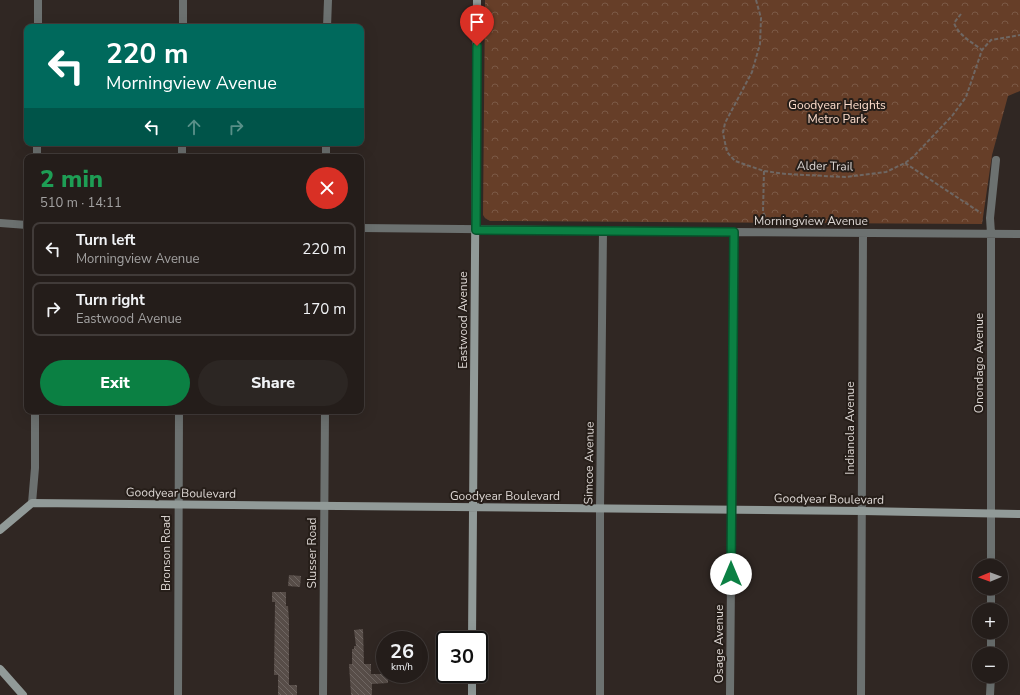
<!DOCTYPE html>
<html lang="en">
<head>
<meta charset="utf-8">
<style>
  :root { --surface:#241d1a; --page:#2c2623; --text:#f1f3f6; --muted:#a3a2a2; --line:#413b39; --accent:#0b8043 }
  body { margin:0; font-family:"Nunito Sans",sans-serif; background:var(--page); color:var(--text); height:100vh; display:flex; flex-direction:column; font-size:15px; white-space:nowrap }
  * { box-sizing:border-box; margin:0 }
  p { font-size:13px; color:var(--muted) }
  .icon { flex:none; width:22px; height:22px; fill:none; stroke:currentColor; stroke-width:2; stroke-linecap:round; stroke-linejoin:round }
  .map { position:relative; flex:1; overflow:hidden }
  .panel { position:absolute; left:24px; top:154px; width:340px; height:260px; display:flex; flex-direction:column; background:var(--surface); border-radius:8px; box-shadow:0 4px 16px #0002,0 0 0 1px var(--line) }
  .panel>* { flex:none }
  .banner { position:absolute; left:24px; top:24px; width:340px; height:122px; border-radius:8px; box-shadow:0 4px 16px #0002,0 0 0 1px var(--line); background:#00695c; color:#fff; overflow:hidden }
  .needle { width:26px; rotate:269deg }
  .tools { position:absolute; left:972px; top:559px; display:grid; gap:8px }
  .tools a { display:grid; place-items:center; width:36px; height:36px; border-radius:50%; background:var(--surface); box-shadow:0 4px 16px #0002,0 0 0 1px var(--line); font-size:20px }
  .speed { position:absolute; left:376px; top:631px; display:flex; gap:8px; font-size:20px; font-weight:700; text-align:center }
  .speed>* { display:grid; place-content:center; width:52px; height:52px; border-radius:50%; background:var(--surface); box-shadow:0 4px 16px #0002,0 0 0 1px var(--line); line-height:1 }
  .speed small { font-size:10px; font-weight:400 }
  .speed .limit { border:2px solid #111; border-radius:6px; background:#fff; color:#111 }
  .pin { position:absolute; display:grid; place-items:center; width:34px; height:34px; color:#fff; margin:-41px -17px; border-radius:50% 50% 50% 0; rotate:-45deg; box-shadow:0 0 4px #0007 }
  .pin .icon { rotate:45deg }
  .me { position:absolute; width:44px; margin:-22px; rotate:0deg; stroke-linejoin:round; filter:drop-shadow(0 0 3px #0008) }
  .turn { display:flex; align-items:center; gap:14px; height:84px; padding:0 16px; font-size:18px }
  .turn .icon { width:52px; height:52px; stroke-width:2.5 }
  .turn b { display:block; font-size:28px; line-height:34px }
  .lanes { display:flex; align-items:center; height:38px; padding:0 16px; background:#0003; justify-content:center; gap:20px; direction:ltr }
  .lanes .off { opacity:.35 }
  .round { display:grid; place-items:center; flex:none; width:42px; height:42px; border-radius:21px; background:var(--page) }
  .head { display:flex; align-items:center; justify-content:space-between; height:68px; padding:0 16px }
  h1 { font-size:24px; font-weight:800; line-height:30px; color:#1e9e55 }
  .button { display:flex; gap:8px; margin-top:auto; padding:8px 16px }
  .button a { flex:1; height:46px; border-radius:24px; background:var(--accent); color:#fff; font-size:16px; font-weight:800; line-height:46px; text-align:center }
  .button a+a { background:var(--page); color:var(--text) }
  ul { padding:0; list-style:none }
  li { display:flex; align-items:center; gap:12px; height:54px; margin:0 8px 6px; padding:0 8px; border:2px solid var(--line); border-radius:8px }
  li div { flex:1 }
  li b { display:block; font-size:15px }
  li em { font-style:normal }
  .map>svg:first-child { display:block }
  .park { fill:url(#park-crowns) }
  .building { fill:url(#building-back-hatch) }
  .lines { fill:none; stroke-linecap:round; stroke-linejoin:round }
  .path { stroke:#6f6763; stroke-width:2; stroke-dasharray:4 2; stroke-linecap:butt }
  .street { stroke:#6c7170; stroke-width:8 }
  .secondary { stroke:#919a98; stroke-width:8 }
  .route-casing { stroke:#07532c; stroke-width:10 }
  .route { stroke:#0b8043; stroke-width:7 }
  .labels { text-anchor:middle; stroke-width:4; stroke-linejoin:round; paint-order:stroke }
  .park-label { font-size:12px; fill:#fdddcc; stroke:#261e19 }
  .street-label { font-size:12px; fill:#dcd6d3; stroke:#261e19 }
</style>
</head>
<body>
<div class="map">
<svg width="1020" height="695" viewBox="0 0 1020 695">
  <defs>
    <pattern id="park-crowns" width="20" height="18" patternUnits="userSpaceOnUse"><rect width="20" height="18" fill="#663e28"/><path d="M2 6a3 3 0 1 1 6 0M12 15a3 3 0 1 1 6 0" fill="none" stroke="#7b5946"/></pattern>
    <pattern id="building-back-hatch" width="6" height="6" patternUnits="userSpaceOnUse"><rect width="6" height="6" fill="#574d48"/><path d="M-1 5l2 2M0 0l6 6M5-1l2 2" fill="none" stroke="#6f6662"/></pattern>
  </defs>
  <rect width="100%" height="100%" fill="#302723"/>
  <path class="park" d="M485,0H1020V91L1008,96L992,155L982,224L490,221L485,218L483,215Z"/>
  <path class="building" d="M289,575L301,576L300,587L288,586Z
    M272,592H286V606H288L289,621V685H297V695H278V675H274L275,602H272Z
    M363,629L364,664H371V674H388V683L372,684V695H351L349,664H352V649H354V646H356L354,630Z"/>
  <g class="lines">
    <path class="path" d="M756,0L761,18L760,44L752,72L725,123L723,133L727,152L735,161L764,171L786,174L845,177L886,172L905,163L913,157L952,116L966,97L982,50L991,40L1020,35
      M961,14L954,23C959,36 972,42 982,50
      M905,163L981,213
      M764,171L763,212L769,224"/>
    <path class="street" d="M38,27V0
      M183,27V0
      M327,27L328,0
      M37,157V143
      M182,157V143
      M326,157V143
      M0,223L27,225
      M361,228L734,232L1020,234
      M32,503L35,468V411
      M991,566V233L990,218L996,160
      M991,610V588
      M991,654V632
      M178,695L179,411
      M323,695L325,411
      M600,695V508L603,231
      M730,695L734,232
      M861,695L863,233
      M990,695L991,676"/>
    <path class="secondary" d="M0,530L32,503L862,511L1020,514
      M472,640L477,0
      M0,669L23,695
      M472,695V674"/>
  </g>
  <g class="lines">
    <defs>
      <path id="route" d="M477,46L476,230L734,232L731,574"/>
    </defs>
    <use href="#route" class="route-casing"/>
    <use href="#route" class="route"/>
  </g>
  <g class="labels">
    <g class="park-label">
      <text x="837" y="109">Goodyear Heights<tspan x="837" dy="14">Metro Park</tspan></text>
    </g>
    <g class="street-label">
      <text transform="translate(825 166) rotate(1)" y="4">Alder Trail</text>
      <text x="811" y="225">Morningview Avenue</text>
      <text transform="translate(463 320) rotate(-90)" y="4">Eastwood Avenue</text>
      <text transform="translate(979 363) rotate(-90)" y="4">Onondago Avenue</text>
      <text transform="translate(850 428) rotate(-90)" y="4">Indianola Avenue</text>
      <text transform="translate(589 463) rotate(-89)" y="4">Simcoe Avenue</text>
      <text transform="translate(181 493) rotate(1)" y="4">Goodyear Boulevard</text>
      <text x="505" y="500">Goodyear Boulevard</text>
      <text transform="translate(829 499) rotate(1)" y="4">Goodyear Boulevard</text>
      <text transform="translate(166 553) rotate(-90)" y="4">Bronson Road</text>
      <text transform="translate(312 553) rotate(-90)" y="4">Slusser Road</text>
      <text transform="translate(719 644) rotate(-90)" y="4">Osage Avenue</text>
    </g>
  </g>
</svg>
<div class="tools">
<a><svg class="needle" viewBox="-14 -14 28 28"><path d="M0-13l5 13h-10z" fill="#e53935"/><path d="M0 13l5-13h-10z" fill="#a3a2a2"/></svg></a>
<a>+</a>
<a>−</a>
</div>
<div class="speed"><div>26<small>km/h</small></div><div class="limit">30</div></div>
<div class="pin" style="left:477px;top:46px;background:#d93025"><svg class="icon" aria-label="arrive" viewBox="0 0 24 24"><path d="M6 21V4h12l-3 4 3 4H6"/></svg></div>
<svg class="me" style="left:731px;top:574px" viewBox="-20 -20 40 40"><circle r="19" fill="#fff"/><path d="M0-13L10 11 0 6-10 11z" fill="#0b8043"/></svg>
<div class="banner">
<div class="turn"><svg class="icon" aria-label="left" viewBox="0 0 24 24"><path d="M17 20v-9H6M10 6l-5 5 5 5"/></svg><div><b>220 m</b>Morningview Avenue</div></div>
<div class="lanes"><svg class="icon" aria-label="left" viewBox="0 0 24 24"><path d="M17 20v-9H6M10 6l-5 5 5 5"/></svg><svg class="icon off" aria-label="ahead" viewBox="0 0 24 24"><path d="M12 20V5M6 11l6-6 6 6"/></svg><svg class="icon off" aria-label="right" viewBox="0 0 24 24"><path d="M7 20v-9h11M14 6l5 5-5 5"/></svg></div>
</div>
<section class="panel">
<div class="head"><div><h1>2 min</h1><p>510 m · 14:11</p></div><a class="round" style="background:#d93025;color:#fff"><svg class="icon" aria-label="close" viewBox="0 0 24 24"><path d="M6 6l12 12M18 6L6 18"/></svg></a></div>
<ul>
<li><svg class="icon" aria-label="left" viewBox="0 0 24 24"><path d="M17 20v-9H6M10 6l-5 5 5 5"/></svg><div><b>Turn left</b><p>Morningview Avenue</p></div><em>220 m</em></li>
<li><svg class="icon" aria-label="right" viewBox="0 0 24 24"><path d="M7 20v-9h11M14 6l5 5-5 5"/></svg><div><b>Turn right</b><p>Eastwood Avenue</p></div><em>170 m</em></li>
</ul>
<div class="button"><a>Exit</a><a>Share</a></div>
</section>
</div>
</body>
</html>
